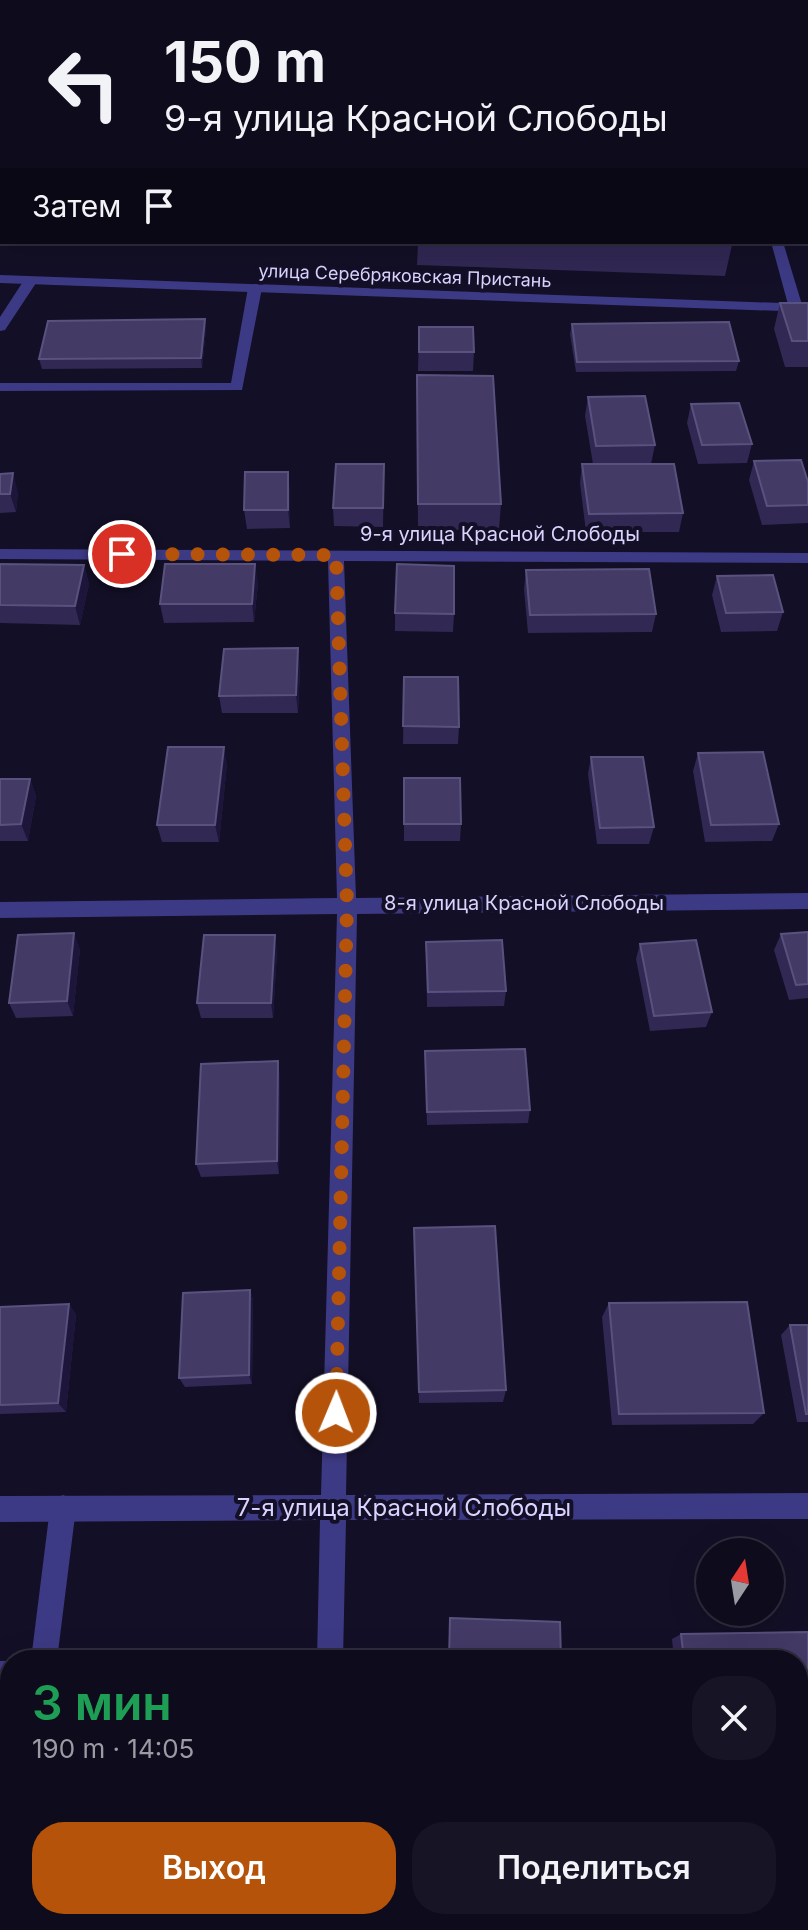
<!DOCTYPE html>
<html lang="ru">
<head>
<meta charset="utf-8">
<style>
  :root { --surface:#0e0b1c; --page:#171425; --text:#f1f3f6; --muted:#9b9ba3; --line:#2e2b3b; --accent:#b45309 }
  body { margin:0; font-family:Inter,sans-serif; background:var(--page); color:var(--text); height:100vh; display:flex; flex-direction:column; font-size:30px; white-space:nowrap }
  * { box-sizing:border-box; margin:0 }
  p { font-size:26px; color:var(--muted) }
  .icon { flex:none; width:44px; height:44px; fill:none; stroke:currentColor; stroke-width:2; stroke-linecap:round; stroke-linejoin:round }
  .map { position:relative; flex:1; overflow:hidden }
  .details { position:absolute; left:0px; top:1650px; width:808px; height:280px; display:flex; flex-direction:column; background:var(--surface); border-radius:32px 32px 0 0; box-shadow:0 8px 32px #0002,0 0 0 2px var(--line) }
  .details>* { flex:none }
  .banner { position:absolute; left:0px; top:0px; width:808px; height:244px; box-shadow:0 8px 32px #0002,0 0 0 2px var(--line); background:#0e0b1c; color:var(--text); overflow:hidden }
  .needle { width:52px; rotate:12deg }
  .tools { position:absolute; left:696px; top:1538px; display:grid; gap:16px }
  .tools a { display:grid; place-items:center; width:88px; height:88px; border-radius:50%; background:var(--surface); box-shadow:0 8px 32px #0002,0 0 0 2px var(--line); font-size:40px }
  .pin { position:absolute; display:grid; place-items:center; width:68px; height:68px; color:#fff; margin:-34px; border:4px solid #fff; border-radius:50%; box-shadow:0 2px 8px #0007 }
  .me { position:absolute; width:88px; margin:-44px; rotate:1deg; stroke-linejoin:round; filter:drop-shadow(0 0 6px #0008) }
  .turn { display:flex; align-items:center; gap:28px; height:168px; padding:0 32px; font-size:36px }
  .turn .icon { width:104px; height:104px; stroke-width:2.5 }
  .turn b { display:block; font-size:56px; line-height:68px }
  .then { display:flex; align-items:center; height:76px; padding:0 32px; background:#0003; gap:16px; font-size:30px }
  .round { display:grid; place-items:center; flex:none; width:84px; height:84px; border-radius:32px; background:var(--page) }
  .summary { display:flex; align-items:center; justify-content:space-between; height:136px; padding:0 32px }
  h1 { font-size:48px; font-weight:600; line-height:60px; color:#1e9e55 }
  .primary-button { display:flex; gap:16px; margin-top:auto; padding:16px 32px }
  .primary-button a { flex:1; height:92px; border-radius:32px; background:var(--accent); color:#fff; font-size:32px; font-weight:600; line-height:92px; text-align:center }
  .primary-button a+a { background:var(--page); color:var(--text) }
  .map>svg:first-child { display:block }
  .lines { fill:none; stroke-linecap:round; stroke-linejoin:round }
  .service { fill:#3d3a85; fill-rule:evenodd }
  .minor { fill:#3d3a85; fill-rule:evenodd }
  .tertiary { fill:#3d3a85; fill-rule:evenodd }
  .wall { fill:#312854 }
  .shaded-wall { fill:#1d163a }
  .building { fill:#433a66; stroke:#5a527e; stroke-width:2 }
  .route { stroke:#b45309; stroke-width:14; stroke-dasharray:0 25.2 }
  .labels { text-anchor:middle; stroke-width:8; stroke-linejoin:round; paint-order:stroke }
  .far-street-label { font-size:18px; fill:#d9d4ff; stroke:#130f26 }
  .street-label { font-size:20px; fill:#d9d4ff; stroke:#130f26 }
  .near-street-label { font-size:24px; fill:#d9d4ff; stroke:#130f26 }
</style>
</head>
<body>
<div class="map">
<svg width="808" height="1930" viewBox="0 0 808 1930">
  <rect width="100%" height="100%" fill="#130f26"/>
  <g class="lines">
    <path class="service" d="M580,0H590V2H580Z
      M771,242H783L803,308L801,311L789,308Z
      M26,277L38,280L5,330L0,331V317Z
      M255,284L262,288L242,390L0,391V383H231L248,288Z
      M63,1495L72,1499L76,1508L57,1660H31L50,1508L54,1499Z
      M0,1661H10V1687H0Z
      M10,1906V1920H26L24,1930H0V1911Z"/>
    <path class="minor" d="M0,549L808,553V563L344,561L356,898L808,893V909L357,914L346,1495L808,1493V1519L346,1520L343,1660H317L320,1520L0,1522V1496L321,1495L337,914L0,918V902L337,898L328,561L0,559Z
      M309,1920H339L338,1930H308Z"/>
    <path class="tertiary" d="M0,275L808,304V312L0,283Z"/>
  </g>
  <path class="wall" d="M0,0H152V2H2V84H0Z
    M634,0H718L719,2H634Z
    M806,25L808,31V144H806Z
    M808,231V247L806,241Z
    M418,242H731L732,245L725,276L417,265Z
    M780,303H808V367H785L774,329Z
    M205,319L206,329L202,368L42,369L39,359Z
    M572,324L739,361L736,371L576,372L570,334Z
    M419,327L474,352L473,371H418Z
    M417,375L501,504L499,530H418Z
    M588,397L655,445L651,464L683,513L679,532H586L580,483L582,464H593L585,416Z
    M691,404L752,444L747,463L698,464L687,423Z
    M754,461L808,482V523L762,525L749,480Z
    M384,464L383,527L334,526L333,508Z
    M0,474L18,492L16,512L0,513Z
    M290,490V528L247,529L244,510Z
    M0,564L84,565L89,584L80,625L0,623Z
    M526,570L656,614L652,632L528,633L524,589Z
    M717,576L783,612L777,631L721,632L712,595Z
    M258,583L254,622L164,623L160,604Z
    M395,613L454,614L453,632L395,631Z
    M300,667L298,713H222L219,696Z
    M404,677L459,727L458,744H403Z
    M698,753L779,824L772,841L705,842L693,771Z
    M591,757L654,827L649,844H597L588,774Z
    M227,764L219,842H162L157,825Z
    M404,778L461,824L460,841H404Z
    M0,779H30L36,796L28,841H0Z
    M808,932V998L789,1000L774,950L781,934Z
    M426,942L506,991L504,1006L427,1007Z
    M640,944L712,1012L706,1027L650,1031L636,959Z
    M80,949L73,1016L16,1018L9,1003Z
    M277,951L273,1018H201L197,1003Z
    M425,1051L530,1110L528,1123L427,1125Z
    M280,1076L279,1174L201,1177L196,1164Z
    M414,1228L506,1390L503,1402L419,1403Z
    M250,1290L253,1300L252,1384L185,1387L179,1378Z
    M609,1303L764,1413L753,1424L612,1425L602,1317Z
    M69,1304L76,1315L66,1412L0,1414V1307Z
    M790,1325H808V1422H797L781,1335Z
    M681,1634L798,1660H674L672,1639Z"/>
  <path class="shaded-wall" d="M205,319L206,329L202,368L201,358Z
    M288,472L290,490V528L288,510Z
    M13,473L18,492L16,512L10,494Z
    M255,564L258,583L254,622L252,604Z
    M84,565L89,584L80,625L75,606Z
    M298,648L300,667L298,713L296,695Z
    M224,747L227,764L219,842L215,825Z
    M30,779L36,796L28,841L21,824Z
    M74,933L80,949L73,1016L67,1001Z
    M275,935L277,951L273,1018L271,1003Z
    M278,1061L280,1076L279,1174L277,1161Z
    M250,1290L253,1300L252,1384L249,1375Z
    M69,1304L76,1315L66,1412L58,1403Z
    M225,1920H234V1930H225Z"/>
  <path class="building" d="M0,0H149V2H2V54H0Z
    M645,0H718L719,2H645Z
    M806,25L808,31V114H806Z
    M638,242H731L732,245Z
    M780,303H808V341H792Z
    M205,319L201,358L39,359L48,321Z
    M729,322L739,361L577,362L572,324Z
    M419,327H473L474,352H419Z
    M417,375L493,376L501,504H418Z
    M645,396L655,445L596,446L588,397Z
    M739,403L752,444L702,445L691,404Z
    M801,460L808,482V505L767,506L754,461Z
    M336,464H384L383,508H333Z
    M582,464H674L683,513L589,514Z
    M245,472H288V510H244Z
    M13,473L10,494H0V474Z
    M0,564L84,565L75,606L0,605Z
    M165,564H255L252,604H160Z
    M397,564L454,566V614L395,613Z
    M649,569L656,614L530,615L526,570Z
    M773,575L783,612L726,613L717,576Z
    M298,648L296,695L219,696L224,649Z
    M404,677H458L459,727L403,726Z
    M168,747H224L215,825H157Z
    M763,752L779,824L711,825L698,753Z
    M591,757H643L654,827L600,828Z
    M404,778H460L461,824H404Z
    M0,779H30L21,824L0,825Z
    M808,932V984L796,985L781,934Z
    M74,933L67,1001L9,1003L18,935Z
    M204,935H275L271,1003H197Z
    M502,940L506,991L428,992L426,942Z
    M696,940L712,1012L654,1016L640,944Z
    M525,1049L530,1110L427,1112L425,1051Z
    M278,1061L277,1161L196,1164L201,1064Z
    M495,1226L506,1390L419,1392L414,1228Z
    M250,1290L249,1375L179,1378L183,1293Z
    M747,1302L764,1413L619,1414L609,1303Z
    M69,1304L58,1403L0,1405V1307Z
    M790,1325H808V1414H806Z
    M450,1618L560,1622L561,1660H449Z
    M808,1632V1794H798V1660H684L681,1634Z
    M69,1920H225V1930H68Z"/>
  <g class="lines">
    <path class="route" d="M122,554L336,555L347,905L336,1413"/>
  </g>
  <g class="labels">
    <g class="far-street-label">
      <text transform="translate(405 276) rotate(2)" y="6">улица Серебряковская Пристань</text>
    </g>
    <g class="street-label">
      <text x="500" y="541">9-я улица Красной Слободы</text>
      <text x="524" y="910">8-я улица Красной Слободы</text>
    </g>
    <g class="near-street-label">
      <text x="404" y="1516">7-я улица Красной Слободы</text>
    </g>
  </g>
</svg>
<div class="tools">
<a><svg class="needle" viewBox="-14 -14 28 28"><path d="M0-13l5 13h-10z" fill="#e53935"/><path d="M0 13l5-13h-10z" fill="#9b9ba3"/></svg></a>
</div>
<div class="pin" style="left:122px;top:554px;background:#d93025"><svg class="icon" aria-label="arrive" viewBox="0 0 24 24"><path d="M6 21V4h12l-3 4 3 4H6"/></svg></div>
<svg class="me" style="left:336px;top:1413px" viewBox="-20 -20 40 40"><circle r="17" fill="#b45309" stroke="#fff" stroke-width="3"/><path d="M0-11L8 9 0 5-8 9z" fill="#fff"/></svg>
<div class="banner">
<div class="turn"><svg class="icon" aria-label="left" viewBox="0 0 24 24"><path d="M17 20v-9H6M10 6l-5 5 5 5"/></svg><div><b>150 m</b>9-я улица Красной Слободы</div></div>
<div class="then">Затем<svg class="icon" aria-label="arrive" viewBox="0 0 24 24"><path d="M6 21V4h12l-3 4 3 4H6"/></svg></div>
</div>
<section class="details">
<div class="summary"><div><h1>3 мин</h1><p>190 m · 14:05</p></div><a class="round"><svg class="icon" aria-label="close" viewBox="0 0 24 24"><path d="M6 6l12 12M18 6L6 18"/></svg></a></div>
<div class="primary-button"><a>Выход</a><a>Поделиться</a></div>
</section>
</div>
</body>
</html>
